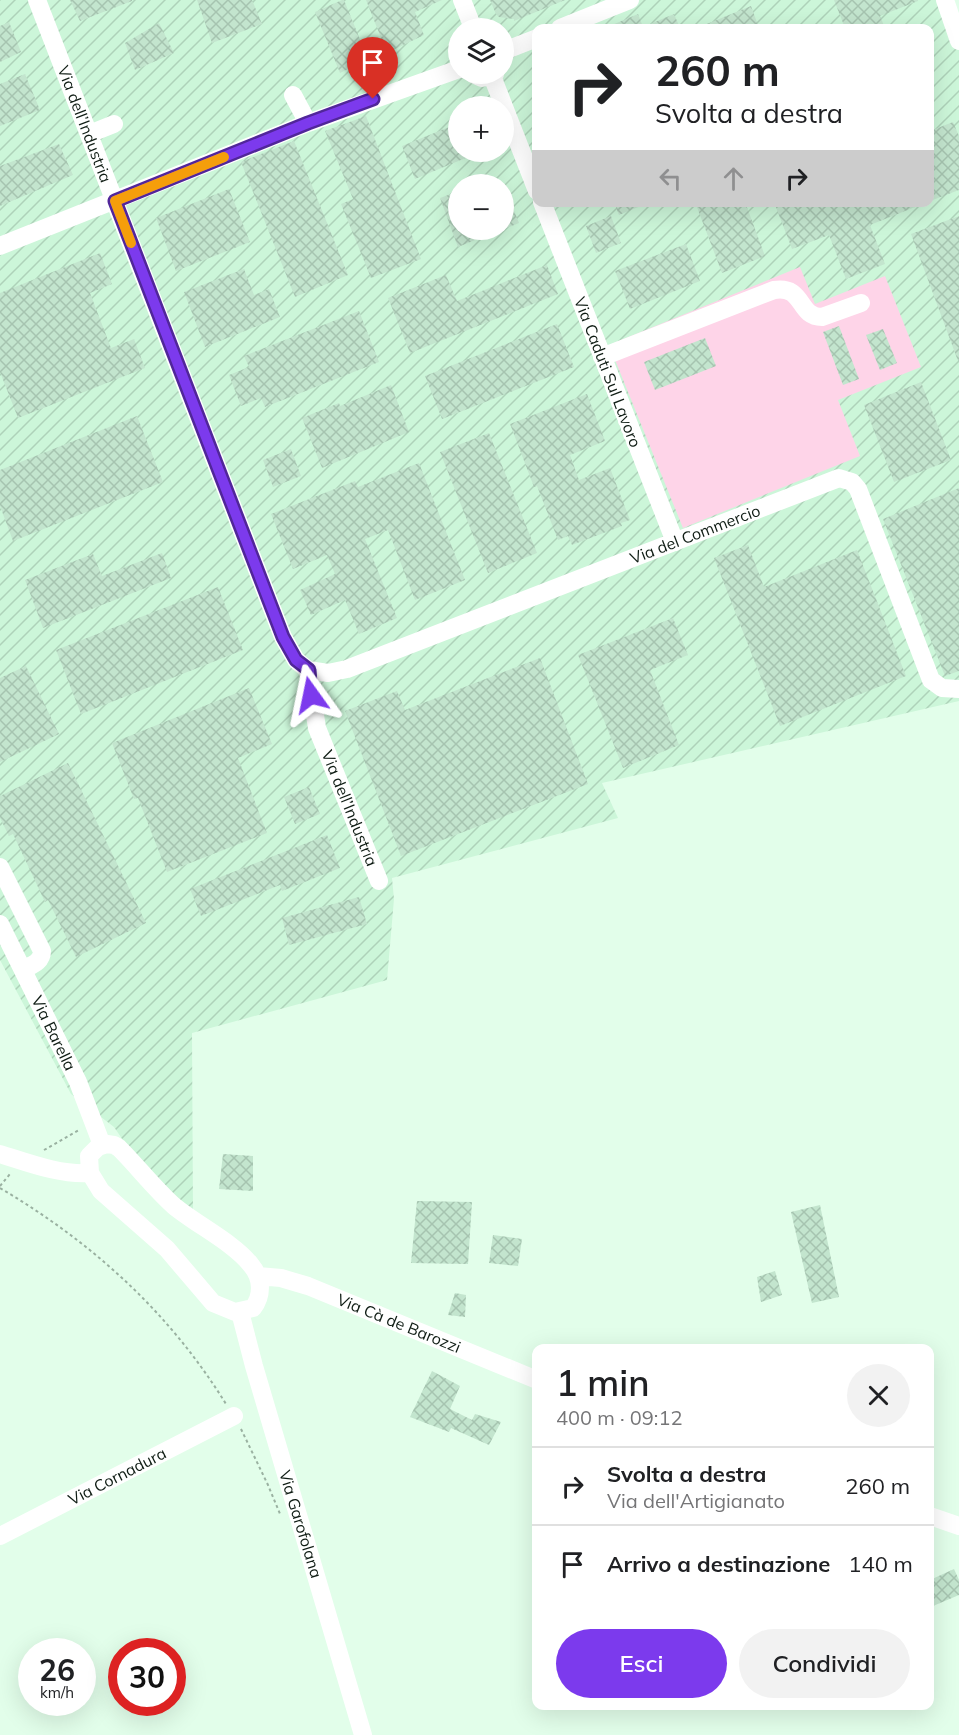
<!DOCTYPE html>
<html lang="it">
<head>
<meta charset="utf-8">
<style>
  :root { --surface:#fff; --page:#f2f2f2; --text:#202124; --muted:#757577; --line:#e0e0e0; --accent:#7c3aed }
  body { margin:0; font-family:Mulish,sans-serif; background:var(--page); color:var(--text); height:100vh; display:flex; flex-direction:column; font-size:22px; white-space:nowrap }
  * { box-sizing:border-box; margin:0 }
  p { font-size:20px; color:var(--muted) }
  .icon { flex:none; width:33px; height:33px; fill:none; stroke:currentColor; stroke-width:2; stroke-linecap:round; stroke-linejoin:round }
  .map { position:relative; flex:1; overflow:hidden }
  .panel { position:absolute; left:532px; top:1344px; width:402px; height:366px; display:flex; flex-direction:column; background:var(--surface); border-radius:12px; box-shadow:0 6px 24px #0002 }
  .panel>* { flex:none }
  .top-card { position:absolute; left:532px; top:24px; width:402px; height:183px; border-radius:12px; box-shadow:0 6px 24px #0002; background:#fff; color:var(--text); overflow:hidden }
  .buttons { position:absolute; left:448px; top:18px; display:grid; gap:12px }
  .buttons a { display:grid; place-items:center; width:66px; height:66px; border-radius:50%; background:var(--surface); box-shadow:0 6px 24px #0002; font-size:30px }
  .speed { position:absolute; left:18px; top:1638px; display:flex; gap:12px; font-size:30px; font-weight:700; text-align:center }
  .speed>* { display:grid; place-content:center; width:78px; height:78px; border-radius:50%; background:var(--surface); box-shadow:0 6px 24px #0002; line-height:1 }
  .speed small { font-size:15px; font-weight:400 }
  .speed .limit { border:9px solid #d22; background:#fff; color:#111 }
  .pin { position:absolute; display:grid; place-items:center; width:51px; height:51px; color:#fff; margin:-62px -26px; border-radius:50% 50% 50% 0; rotate:-45deg; box-shadow:0 0 6px #0007 }
  .pin .icon { rotate:45deg }
  .me { position:absolute; width:66px; margin:-33px; rotate:348deg; stroke-linejoin:round; filter:drop-shadow(0 0 4px #0008) }
  .turn { display:flex; align-items:center; gap:21px; height:126px; padding:0 24px; font-size:27px }
  .turn .icon { width:78px; height:78px; stroke-width:2.5 }
  .turn b { display:block; font-size:42px; line-height:51px }
  .lanes { display:flex; align-items:center; height:57px; padding:0 24px; background:#0003; justify-content:center; gap:30px; direction:ltr }
  .lanes .off { opacity:.35 }
  .round { display:grid; place-items:center; flex:none; width:63px; height:63px; border-radius:32px; background:var(--page) }
  .head { display:flex; align-items:center; justify-content:space-between; height:102px; padding:0 24px }
  h1 { font-size:36px; font-weight:600; line-height:45px }
  .primary-button { display:flex; gap:12px; margin-top:auto; padding:12px 24px }
  .primary-button a { flex:1; height:69px; border-radius:36px; background:var(--accent); color:#fff; font-size:24px; font-weight:600; line-height:69px; text-align:center }
  .primary-button a+a { background:var(--page); color:var(--text) }
  ul { padding:0; list-style:none }
  li { display:flex; align-items:center; gap:18px; height:78px; padding:0 24px; border-top:2px solid var(--line) }
  li div { flex:1 }
  li b { display:block; font-size:22px }
  li em { font-style:normal }
  .map>svg:first-child { display:block }
  .industrial { fill:url(#industrial-furrows); fill-rule:evenodd }
  .green { fill:#fed4e8 }
  .building { fill:url(#building-cross-hatch) }
  .lines { fill:none; stroke-linecap:round; stroke-linejoin:round }
  .path { stroke:#9ab1a1; stroke-width:2; stroke-dasharray:3 3; stroke-linecap:butt }
  .minor { stroke:#fff; stroke-width:18 }
  .route-casing { stroke:#51269a; stroke-width:15 }
  .route { stroke:#7c3aed; stroke-width:10 }
  .slow { stroke:#f59e0b; stroke-width:10 }
  .labels { text-anchor:middle; stroke-width:5; stroke-linejoin:round; paint-order:stroke }
  .street-label { font-size:16px; fill:#0f1c14; stroke:#fff }
</style>
</head>
<body>
<div class="map">
<svg width="959" height="1735" viewBox="0 0 959 1735">
  <defs>
    <pattern id="industrial-furrows" width="10" height="10" patternUnits="userSpaceOnUse" patternTransform="scale(1.5)"><rect width="10" height="10" fill="#ccf6d9"/><path d="M-1 1l2-2M0 10L10 0M9 11l2-2" fill="none" stroke="#aed2b9"/></pattern>
    <pattern id="building-cross-hatch" width="8" height="8" patternUnits="userSpaceOnUse" patternTransform="scale(1.5)"><rect width="8" height="8" fill="#c3e5ce"/><path d="M0 0l8 8M0 8l8-8" fill="none" stroke="#a6c4b0"/></pattern>
  </defs>
  <rect width="100%" height="100%" fill="#e2feea"/>
  <path class="industrial" d="M0,0H949L959,28V701L602,783L618,818L392,878L394,899L387,980L192,1033L193,1214L127,1146L114,1127L71,1094L0,960ZM459,28H504V74H459ZM537,28H930V202H537ZM459,106H504V152H459ZM459,184H504V230H459Z"/>
  <path class="green" d="M800,267L815,304L885,276L921,367L838,400L860,456L683,528L609,345Z"/>
  <path class="building" d="M70,0H132V1L80,21Z
    M197,0H252L262,24L212,43Z
    M342,0H344L368,59L340,73L315,12Z
    M366,0H442L415,12L424,35L387,53Z
    M490,0H565L514,21V19L499,17L496,14Z
    M834,0H918V1L880,16L885,28H845Z
    M751,6L759,28H697Z
    M638,14L643,27L674,14L680,28H605Z
    M9,22L21,52L0,62V26Z
    M159,23L174,53L135,70L125,43Z
    M25,74L40,110L0,126V84Z
    M366,116L421,259L371,278L341,204L353,199L325,131Z
    M953,122L959,136V190L930,201V131Z
    M459,123V152H480L415,179L402,146Z
    M294,141L348,275L295,297L241,162Z
    M59,144L73,175L0,206V166Z
    M504,186L519,223L504,229Z
    M229,189L250,242L176,271L156,218Z
    M459,191V230H500L458,247L440,198Z
    M614,202H647L648,203L619,215Z
    M695,202H745L765,256L722,273Z
    M774,202H925V203L870,225L885,264L846,279L829,235L792,249Z
    M611,216L621,243L596,253L586,226Z
    M959,216V361H958L911,234Z
    M686,244L700,281L630,309L615,271Z
    M100,253L112,284L90,293L111,348L134,339L145,368L18,418L0,372V293Z
    M547,265L558,294L410,353L388,298L446,275L457,301Z
    M244,269L254,295L269,289L280,317L205,347L184,292Z
    M359,311L379,362L265,407L261,398L241,406L229,375L249,367L244,356Z
    M557,324L574,367L442,419L425,376Z
    M839,326L859,379L843,385L823,332Z
    M883,329L897,363L880,370L866,335Z
    M705,338L716,366L655,390L644,362Z
    M921,382L951,460L894,482L864,405Z
    M391,385L409,432L322,468L302,418L339,403L340,406Z
    M587,394L605,441L570,455L579,480L610,468L630,520L621,523L622,526L572,545L568,536L558,540L537,486L534,487L510,424Z
    M137,416L163,482L13,541L0,506V470Z
    M489,433L537,553L488,573L440,452Z
    M291,449L301,476L273,487L263,460Z
    M419,463L465,580L415,600L388,530L365,539L397,618L359,634L345,600L311,615L300,590L335,574L327,555L293,569L271,514L355,481L358,487Z
    M959,488V671L945,676L883,519Z
    M748,545L764,587L857,550L906,676L780,726L714,558Z
    M162,553L171,578L43,628L25,580L93,554L102,576Z
    M218,587L243,650L81,714L56,650Z
    M673,618L688,655L650,670L679,745L623,768L578,655Z
    M540,658L588,784L401,856L345,711L397,691L405,710Z
    M26,666L59,734L0,762V678Z
    M249,688L272,744L238,758L267,833L167,872L138,798L134,799L112,743Z
    M68,763L146,923L76,957L48,900L45,902L13,834L9,836L0,818V796Z
    M309,787L320,814L295,824L284,797Z
    M327,835L340,868L282,891L280,885L201,916L190,889Z
    M359,897L367,924L289,945L282,918Z
    M223,1154L253,1156V1191L219,1189Z
    M417,1201L472,1202L468,1264L411,1263Z
    M820,1205L839,1297L812,1303L791,1212Z
    M493,1235L522,1239L518,1266L489,1263Z
    M775,1271L782,1295L761,1302L757,1277Z
    M455,1293L466,1295L465,1317L448,1315Z
    M432,1371L460,1386L450,1409L472,1420L475,1414L501,1422L489,1445L451,1428L449,1432L410,1417Z
    M954,1569L959,1580V1595L933,1606L930,1597V1580Z"/>
  <g class="lines">
    <path class="path" d="M44,1150L79,1130
      M0,1186L10,1174
      M0,1188C93,1243 169,1312 226,1404
      M241,1429L268,1485L280,1514"/>
    <path class="minor" d="M37,0L283,637L296,660L308,670L317,728L379,881
      M462,0L473,28
      M945,0L959,41
      M560,28L630,0
      M504,51L537,38
      M473,74L482,78L495,74
      M492,76L537,191
      M293,95L308,123
      M89,134L114,124
      M542,202L675,542
      M0,246L308,123L459,69
      M602,357L774,290C805,285 797,317 822,317L861,303
      M308,670L328,673L347,669L839,478L852,482L858,489L931,680L942,688L959,689
      M0,867L42,951C42,962 32,965 24,969
      M0,924L78,1082L102,1145
      M107,1144L114,1145L119,1148C138,1167 154,1188 174,1206C197,1225 234,1243 251,1265C262,1278 263,1295 253,1308L235,1312L213,1303L167,1249L101,1191L90,1173L89,1156L98,1147Z
      M0,1154C29,1163 60,1175 90,1173
      M258,1276L281,1278L308,1286L537,1380
      M240,1312L254,1366L363,1735
      M930,1516L959,1526
      M0,1536L234,1416"/>
  </g>
  <g class="lines">
    <defs>
      <path id="route" d="M311,695L309,670L296,660L283,637L115,201L308,123L373,99"/>
    </defs>
    <use href="#route" class="route-casing"/>
    <use href="#route" class="route"/>
    <path class="slow" d="M131,243L115,201L224,157"/>
  </g>
  <g class="labels">
    <g class="street-label">
      <text transform="translate(85 124) rotate(69)" y="6">Via dell’Industria</text>
      <text transform="translate(608 372) rotate(69)" y="6">Via Caduti Sul Lavoro</text>
      <text transform="translate(695 534) rotate(-21)" y="6">Via del Commercio</text>
      <text transform="translate(350 808) rotate(68)" y="6">Via dell’Industria</text>
      <text transform="translate(54 1033) rotate(64)" y="6">Via Barella</text>
      <text transform="translate(399 1323) rotate(22)" y="6">Via Cà de Barozzi</text>
      <text transform="translate(117 1476) rotate(-27)" y="6">Via Cornadura</text>
      <text transform="translate(301 1524) rotate(73)" y="6">Via Garofolana</text>
    </g>
  </g>
</svg>
<div class="buttons">
<a><svg class="icon" aria-label="layers" viewBox="0 0 24 24"><path d="M12 4l9 5-9 5-9-5zM3 14l9 5 9-5"/></svg></a>
<a>+</a>
<a>−</a>
</div>
<div class="speed"><div>26<small>km/h</small></div><div class="limit">30</div></div>
<div class="pin" style="left:373px;top:99px;background:#d93025"><svg class="icon" aria-label="arrive" viewBox="0 0 24 24"><path d="M6 21V4h12l-3 4 3 4H6"/></svg></div>
<svg class="me" style="left:311px;top:695px" viewBox="-20 -20 40 40"><path d="M0-17L14 15 0 8-14 15z" fill="#7c3aed" stroke="#fff" stroke-width="4"/></svg>
<div class="top-card">
<div class="turn"><svg class="icon" aria-label="right" viewBox="0 0 24 24"><path d="M7 20v-9h11M14 6l5 5-5 5"/></svg><div><b>260 m</b>Svolta a destra</div></div>
<div class="lanes"><svg class="icon off" aria-label="left" viewBox="0 0 24 24"><path d="M17 20v-9H6M10 6l-5 5 5 5"/></svg><svg class="icon off" aria-label="ahead" viewBox="0 0 24 24"><path d="M12 20V5M6 11l6-6 6 6"/></svg><svg class="icon" aria-label="right" viewBox="0 0 24 24"><path d="M7 20v-9h11M14 6l5 5-5 5"/></svg></div>
</div>
<section class="panel">
<div class="head"><div><h1>1 min</h1><p>400 m · 09:12</p></div><a class="round"><svg class="icon" aria-label="close" viewBox="0 0 24 24"><path d="M6 6l12 12M18 6L6 18"/></svg></a></div>
<ul>
<li><svg class="icon" aria-label="right" viewBox="0 0 24 24"><path d="M7 20v-9h11M14 6l5 5-5 5"/></svg><div><b>Svolta a destra</b><p>Via dell'Artigianato</p></div><em>260 m</em></li>
<li><svg class="icon" aria-label="arrive" viewBox="0 0 24 24"><path d="M6 21V4h12l-3 4 3 4H6"/></svg><div><b>Arrivo a destinazione</b></div><em>140 m</em></li>
</ul>
<div class="primary-button"><a>Esci</a><a>Condividi</a></div>
</section>
</div>
</body>
</html>
